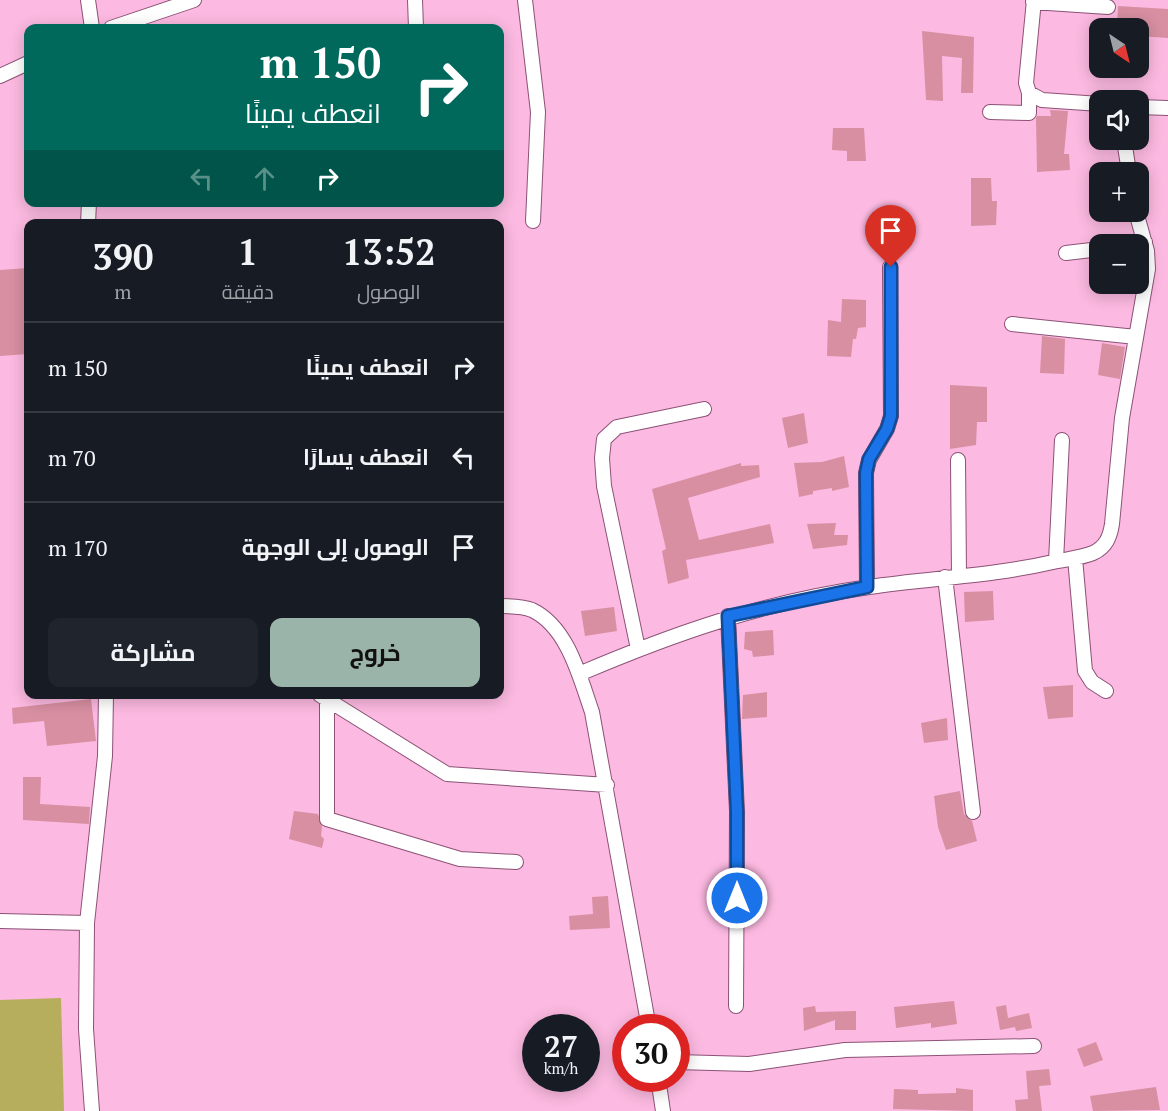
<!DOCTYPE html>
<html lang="ar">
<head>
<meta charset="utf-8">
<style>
  :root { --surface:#171b24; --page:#20242c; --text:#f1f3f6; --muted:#9ea1a6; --line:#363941; --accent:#9ab4aa }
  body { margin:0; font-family:"PT Serif",Cairo,serif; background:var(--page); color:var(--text); direction:rtl; height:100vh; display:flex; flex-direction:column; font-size:22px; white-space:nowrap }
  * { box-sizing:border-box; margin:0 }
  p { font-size:20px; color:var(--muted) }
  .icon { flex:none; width:33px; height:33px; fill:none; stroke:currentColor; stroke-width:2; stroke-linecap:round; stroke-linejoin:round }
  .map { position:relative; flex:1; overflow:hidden; direction:ltr }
  .sheet { position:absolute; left:24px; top:219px; width:480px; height:480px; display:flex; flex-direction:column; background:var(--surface); border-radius:12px; box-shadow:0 3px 15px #0003; direction:rtl }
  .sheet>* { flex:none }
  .top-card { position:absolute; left:24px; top:24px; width:480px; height:183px; border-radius:12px; box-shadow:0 3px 15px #0003; direction:rtl; background:#00695c; color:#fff; overflow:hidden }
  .needle { width:39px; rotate:145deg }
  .buttons { position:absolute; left:1089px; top:18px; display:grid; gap:12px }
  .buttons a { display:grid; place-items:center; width:60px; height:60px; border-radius:12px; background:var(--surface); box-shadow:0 3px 15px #0003; font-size:30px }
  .speed { position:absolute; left:522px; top:1014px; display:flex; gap:12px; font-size:30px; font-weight:700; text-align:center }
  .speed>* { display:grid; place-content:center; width:78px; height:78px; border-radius:50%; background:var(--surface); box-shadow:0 3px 15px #0003; line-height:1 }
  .speed small { font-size:15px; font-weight:400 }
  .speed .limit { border:9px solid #d22; background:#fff; color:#111 }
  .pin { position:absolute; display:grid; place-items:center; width:51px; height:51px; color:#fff; margin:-62px -26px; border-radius:50% 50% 50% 0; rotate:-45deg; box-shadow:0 0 6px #0007 }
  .pin .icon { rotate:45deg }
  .me { position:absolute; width:66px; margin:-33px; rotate:0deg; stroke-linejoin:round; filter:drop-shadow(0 0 4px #0008) }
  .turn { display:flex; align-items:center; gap:21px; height:126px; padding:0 24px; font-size:27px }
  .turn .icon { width:78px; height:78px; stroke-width:2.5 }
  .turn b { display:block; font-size:42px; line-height:51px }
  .lanes { display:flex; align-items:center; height:57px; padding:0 24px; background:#0003; justify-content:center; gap:30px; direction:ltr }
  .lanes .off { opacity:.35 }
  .eta { display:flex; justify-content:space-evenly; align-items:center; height:102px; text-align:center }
  .eta b { font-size:36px; font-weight:700; line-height:42px }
  .button { display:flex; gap:12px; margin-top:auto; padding:12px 24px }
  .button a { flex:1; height:69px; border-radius:12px; background:var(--accent); color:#111; font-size:24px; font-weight:700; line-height:69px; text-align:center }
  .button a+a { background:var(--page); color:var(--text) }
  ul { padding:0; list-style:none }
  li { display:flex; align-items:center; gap:18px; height:90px; padding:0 24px; border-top:2px solid var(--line) }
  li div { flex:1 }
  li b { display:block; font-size:22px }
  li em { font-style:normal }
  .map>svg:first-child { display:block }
  .green { fill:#b6ad5d }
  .building { fill:#d88fa2 }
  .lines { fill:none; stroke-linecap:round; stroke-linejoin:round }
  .minor-casing { stroke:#8c5276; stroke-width:16 }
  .minor { stroke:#fff; stroke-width:14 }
  .route-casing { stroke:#114b97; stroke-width:15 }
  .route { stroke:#1a73e8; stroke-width:10 }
</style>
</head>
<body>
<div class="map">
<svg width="1168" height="1111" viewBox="0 0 1168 1111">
  <rect width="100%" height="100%" fill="#fcb9e1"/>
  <path class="green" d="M61,998L64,1111H0V1000Z"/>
  <path class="building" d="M1118,6L1168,9V38L1138,36V28H1117Z
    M922,31L974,37L973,93H961L962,58L942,56L943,101L926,100Z
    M1050,110L1068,111L1064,154H1069L1070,170L1037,172L1036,118L1037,116H1051Z
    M833,128H864L866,161H847V151L832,150Z
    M971,178H991L992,201H997L996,225L971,226Z
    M28,268V354L0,356V270Z
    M842,299L866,300V327L858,328L856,339H853L851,357L827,356L828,320L841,322Z
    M1042,336L1065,339L1064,374L1040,373Z
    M1102,343L1125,347L1120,379L1098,375Z
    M950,385L987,387V422H977L976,445L950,449Z
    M804,413L808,443L788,448L782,418Z
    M844,456L849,487L832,491V488L813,491V494L799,497L794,463L822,462Z
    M741,463V466L759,465L760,477L688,498L699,540L770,524L774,543L686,560L689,578L668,584L662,551L666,549L652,489Z
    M836,523L834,535H848L847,545L813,549L807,524Z
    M993,591L994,620L965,622L964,592Z
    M614,607L617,631L585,636L581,611Z
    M773,630L774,655L753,657L752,651L744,649L745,632Z
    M1073,685V717L1048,719L1043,687Z
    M767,692V717L742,719L743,695Z
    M91,699L96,741L47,746L44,721L13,724L12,708Z
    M947,718L948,740L924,743L921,723Z
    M23,777H41L40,804L90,807L89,824L23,820Z
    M960,791L964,814L972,821L977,841L946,850L938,827L934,796Z
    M294,811L318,814L322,826L321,836L324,839L322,848L289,839Z
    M608,896L610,928L570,930L569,916L593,914L592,897Z
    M954,1001L957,1024L931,1028V1023L896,1028L894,1007Z
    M1006,1005L1008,1018L1029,1013L1032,1028L1016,1031L1015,1027L1000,1030L996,1007Z
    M815,1006L816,1012L856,1011V1030H835V1020L804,1031L803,1008Z
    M1096,1042L1103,1060L1084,1067L1077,1049Z
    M1049,1069L1051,1085L1039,1086L1042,1111H1016L1015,1100L1028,1099L1026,1071Z
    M1156,1087L1160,1110L1093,1111L1090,1096Z
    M956,1088L973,1090V1111L893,1109L894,1089L918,1090V1094L956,1093Z"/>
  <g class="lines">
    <defs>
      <path id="minor" d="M88,0L92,28
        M415,0L416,28
        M525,0L538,112L533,221
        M1034,0L1026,83L1029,93L1042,100L1100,104
        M1033,2L1108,7
        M111,28L194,0
        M0,76L28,63
        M1138,107L1168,108
        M990,112L1029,113V93
        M1124,140L1129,172
        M88,224L89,202
        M1129,244L1145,242
        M1066,253L1100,249
        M1012,324L1136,337
        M958,460L959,576
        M1075,558L1085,671L1092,682L1106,691
        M1056,561L1062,440
        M945,577L973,812
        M867,587L866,473L869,460L887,429L891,416L890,267
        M500,606C509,606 523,606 532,610C568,627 580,678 592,712L649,1028
        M728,616L737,812L736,1006
        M638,649L604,486L602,458L604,439L617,427L704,409
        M579,674C675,633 764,602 869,587C930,578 993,576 1053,562C1067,559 1081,558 1093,553C1106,547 1110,537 1112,524L1122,418L1148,269L1147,251L1136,212
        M320,695L447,774L607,785
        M327,697V819L460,859L516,862
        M0,921L87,923
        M676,1062L749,1064L845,1050L1034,1046
        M658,1078L663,1111
        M92,1111L86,1029L87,923L105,756L106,694"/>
    </defs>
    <use href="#minor" class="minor-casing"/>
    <use href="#minor" class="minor"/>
  </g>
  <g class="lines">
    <defs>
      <path id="route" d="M737,898V812L728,616L867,587L866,473L869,459L887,429L891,416V267"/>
    </defs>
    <use href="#route" class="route-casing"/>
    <use href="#route" class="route"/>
  </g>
</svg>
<div class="buttons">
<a><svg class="needle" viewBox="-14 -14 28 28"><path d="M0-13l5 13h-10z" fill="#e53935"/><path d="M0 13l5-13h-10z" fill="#9ea1a6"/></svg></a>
<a><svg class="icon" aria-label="sound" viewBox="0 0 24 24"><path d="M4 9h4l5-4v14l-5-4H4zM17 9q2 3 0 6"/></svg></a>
<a>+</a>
<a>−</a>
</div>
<div class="speed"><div>27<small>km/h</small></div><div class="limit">30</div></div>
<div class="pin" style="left:891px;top:267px;background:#d93025"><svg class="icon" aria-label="arrive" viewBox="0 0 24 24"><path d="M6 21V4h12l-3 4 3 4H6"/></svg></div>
<svg class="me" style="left:737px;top:898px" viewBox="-20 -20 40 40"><circle r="17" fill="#1a73e8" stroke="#fff" stroke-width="3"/><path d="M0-11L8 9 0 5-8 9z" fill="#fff"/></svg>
<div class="top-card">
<div class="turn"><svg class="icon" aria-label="right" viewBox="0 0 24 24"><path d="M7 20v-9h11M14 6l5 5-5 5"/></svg><div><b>150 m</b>انعطف يمينًا</div></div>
<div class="lanes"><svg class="icon off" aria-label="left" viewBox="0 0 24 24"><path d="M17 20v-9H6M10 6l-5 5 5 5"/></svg><svg class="icon off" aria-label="ahead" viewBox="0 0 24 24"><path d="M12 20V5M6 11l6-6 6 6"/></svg><svg class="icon" aria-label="right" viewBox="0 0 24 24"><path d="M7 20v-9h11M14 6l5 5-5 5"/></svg></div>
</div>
<section class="sheet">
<div class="eta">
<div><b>13:52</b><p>الوصول</p></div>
<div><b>1</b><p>دقيقة</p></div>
<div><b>390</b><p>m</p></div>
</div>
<ul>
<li><svg class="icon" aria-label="right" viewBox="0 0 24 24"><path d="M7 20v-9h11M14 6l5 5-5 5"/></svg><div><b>انعطف يمينًا</b></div><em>150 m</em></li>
<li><svg class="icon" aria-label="left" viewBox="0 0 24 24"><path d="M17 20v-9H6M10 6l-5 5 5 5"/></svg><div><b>انعطف يسارًا</b></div><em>70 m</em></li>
<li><svg class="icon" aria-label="arrive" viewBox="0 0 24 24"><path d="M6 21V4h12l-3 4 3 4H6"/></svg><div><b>الوصول إلى الوجهة</b></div><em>170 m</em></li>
</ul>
<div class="button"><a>خروج</a><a>مشاركة</a></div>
</section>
</div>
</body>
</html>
